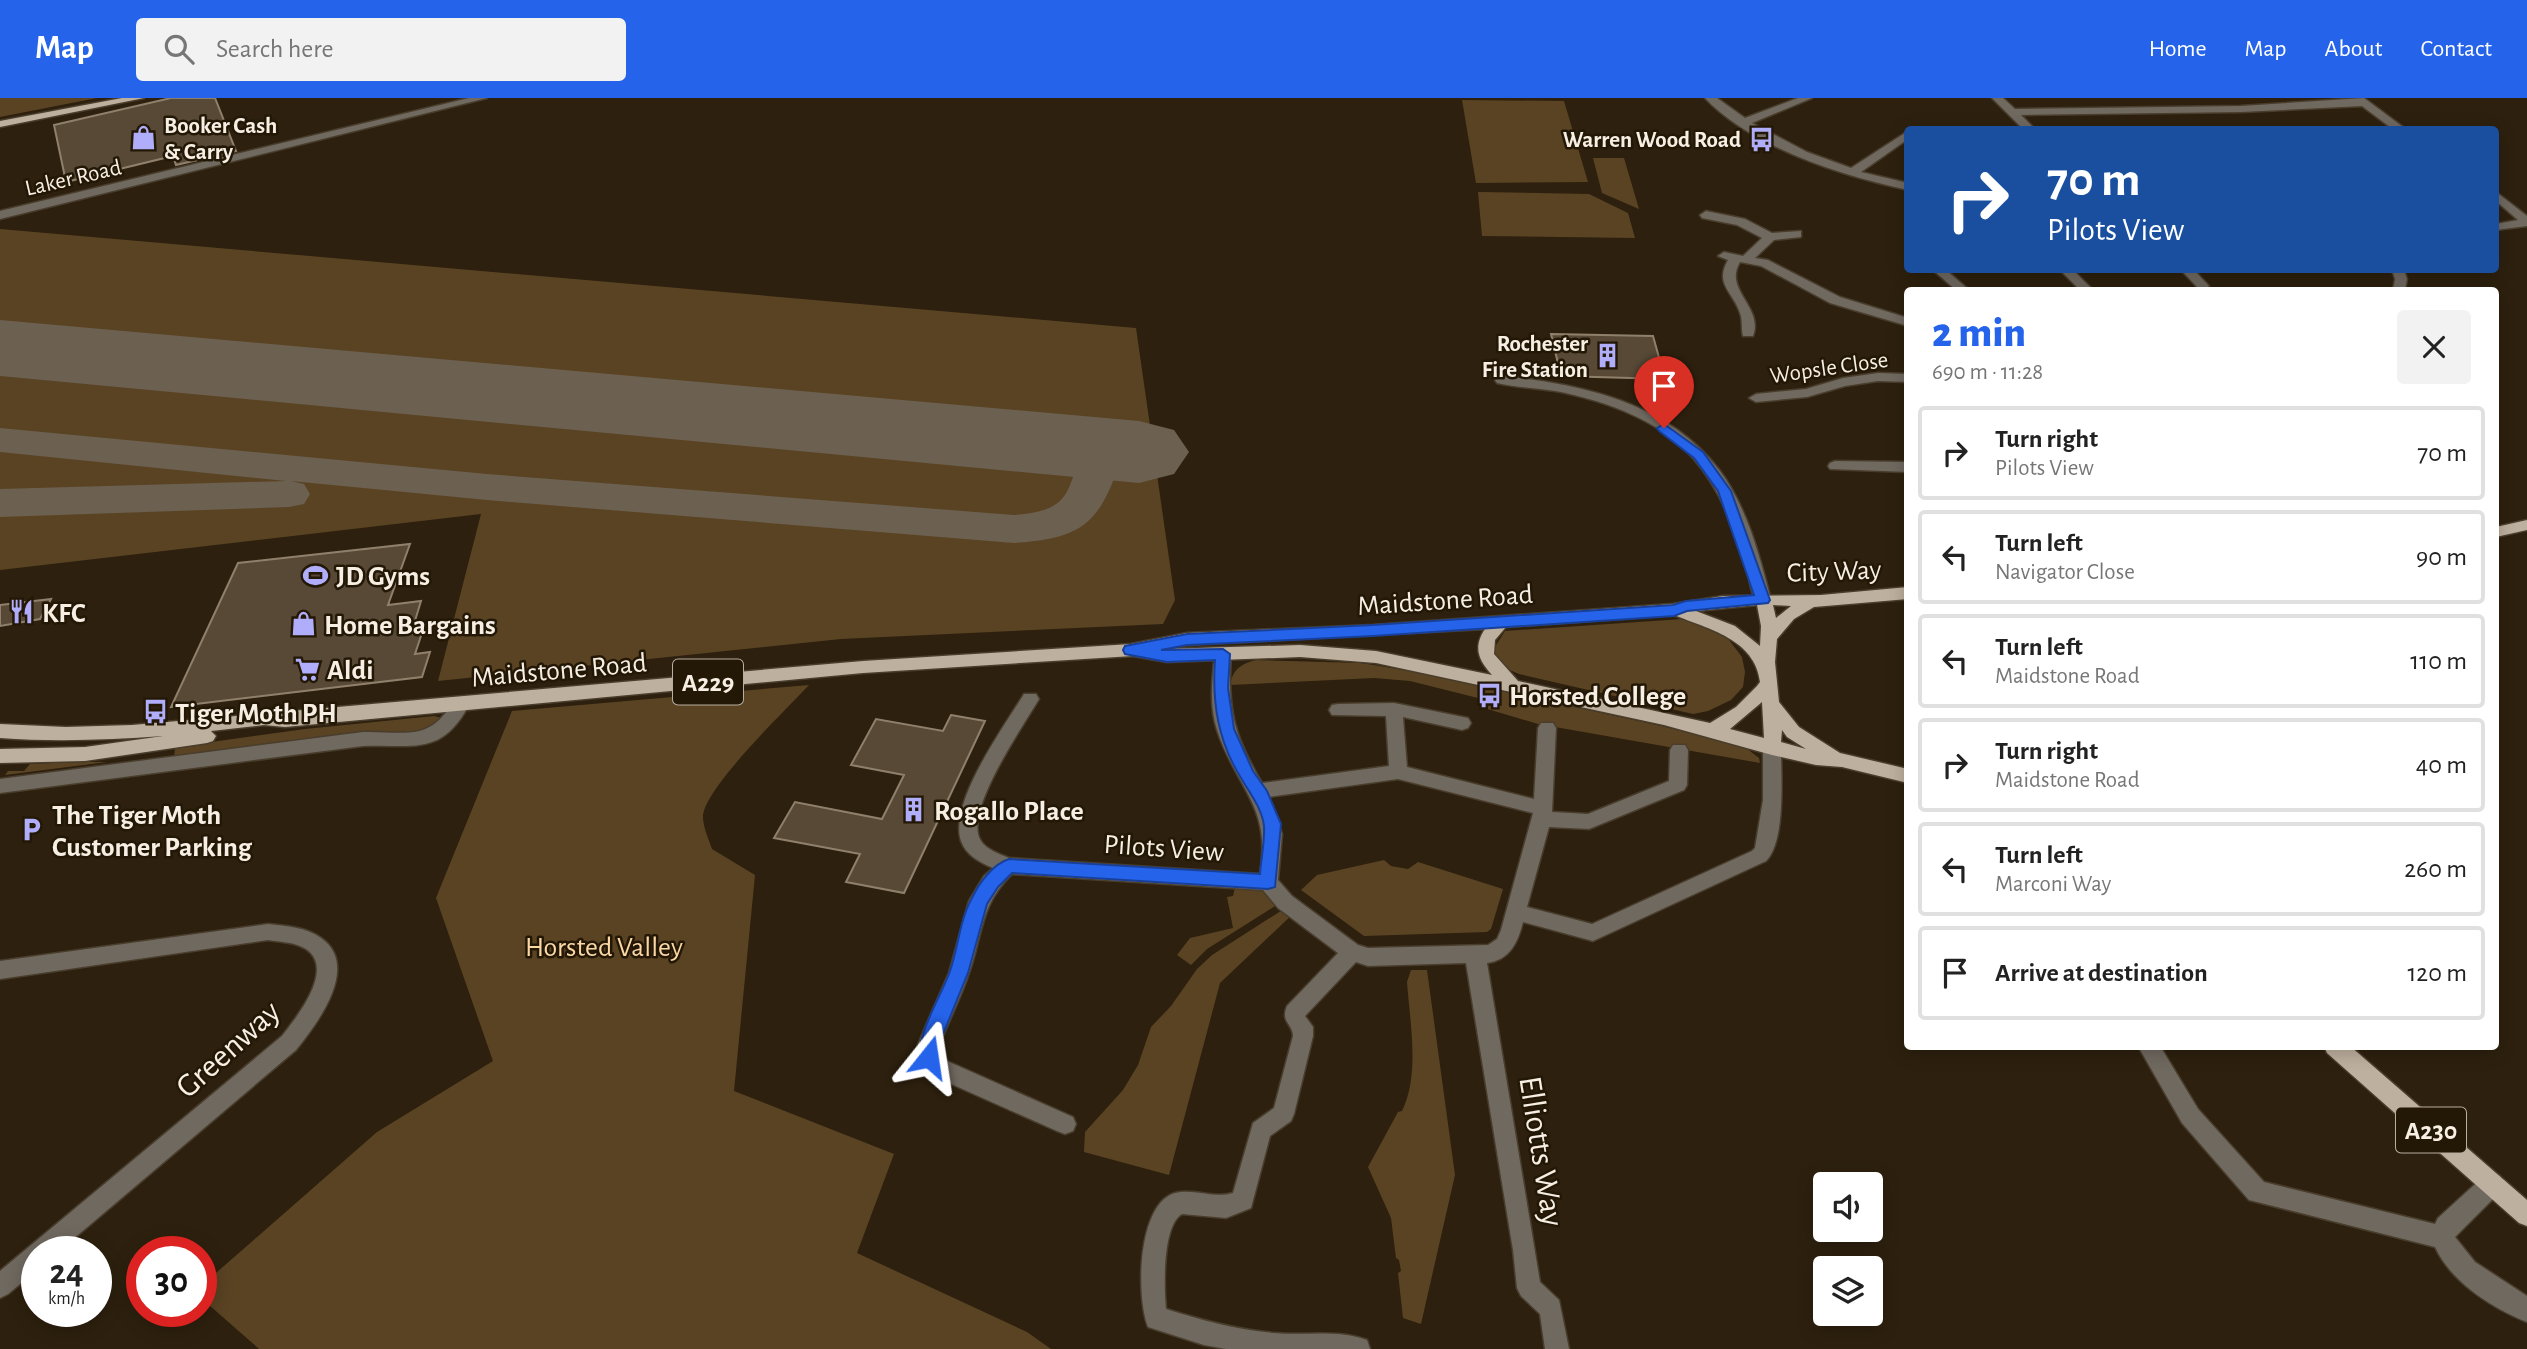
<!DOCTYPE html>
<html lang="en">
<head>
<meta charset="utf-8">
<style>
  :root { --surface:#fff; --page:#f2f2f2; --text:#222; --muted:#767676; --line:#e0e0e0; --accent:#2563eb }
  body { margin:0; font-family:"Alegreya Sans",sans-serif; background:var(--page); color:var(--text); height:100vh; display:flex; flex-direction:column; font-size:26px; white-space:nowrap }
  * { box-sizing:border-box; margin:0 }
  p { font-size:23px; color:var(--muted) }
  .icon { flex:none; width:38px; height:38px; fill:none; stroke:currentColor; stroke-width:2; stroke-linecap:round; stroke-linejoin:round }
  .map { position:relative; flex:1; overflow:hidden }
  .panel { position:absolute; left:1904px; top:189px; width:595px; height:763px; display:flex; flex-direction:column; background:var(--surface); border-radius:7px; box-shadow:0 4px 18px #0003 }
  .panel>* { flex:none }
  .hud { position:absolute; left:1904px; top:28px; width:595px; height:147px; border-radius:7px; box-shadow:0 4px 18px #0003; background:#1a4fa0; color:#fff; overflow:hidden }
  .buttons { position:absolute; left:1813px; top:1074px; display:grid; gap:14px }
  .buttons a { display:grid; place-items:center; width:70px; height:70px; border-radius:7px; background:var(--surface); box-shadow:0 4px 18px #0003; font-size:35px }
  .speed { position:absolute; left:21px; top:1138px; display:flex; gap:14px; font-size:35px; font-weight:700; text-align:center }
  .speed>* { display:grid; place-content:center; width:91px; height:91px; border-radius:50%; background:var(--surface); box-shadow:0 4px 18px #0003; line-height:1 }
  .speed small { font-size:18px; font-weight:400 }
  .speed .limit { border:10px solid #d22; background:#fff; color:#111 }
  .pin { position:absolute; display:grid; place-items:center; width:60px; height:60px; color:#fff; margin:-72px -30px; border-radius:50% 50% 50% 0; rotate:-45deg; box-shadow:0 0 7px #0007 }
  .pin .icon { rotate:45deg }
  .me { position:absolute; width:77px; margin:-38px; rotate:15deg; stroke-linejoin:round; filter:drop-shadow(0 0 5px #0008) }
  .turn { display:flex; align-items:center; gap:24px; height:147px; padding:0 28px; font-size:32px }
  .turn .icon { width:91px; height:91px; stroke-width:2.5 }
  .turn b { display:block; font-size:49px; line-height:60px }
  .round { display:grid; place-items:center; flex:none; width:74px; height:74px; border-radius:7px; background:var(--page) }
  .overview { display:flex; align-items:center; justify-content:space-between; height:119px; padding:0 28px }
  h1 { font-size:42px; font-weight:800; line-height:52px; color:var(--accent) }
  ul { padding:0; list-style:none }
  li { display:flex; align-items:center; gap:21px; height:94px; margin:0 14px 10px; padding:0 14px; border:4px solid var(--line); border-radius:7px }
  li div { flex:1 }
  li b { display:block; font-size:26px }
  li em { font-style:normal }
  header { display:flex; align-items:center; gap:42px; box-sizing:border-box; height:98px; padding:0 35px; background:var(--accent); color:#fff }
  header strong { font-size:33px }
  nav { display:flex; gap:38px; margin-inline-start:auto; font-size:24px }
  .search { width:490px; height:63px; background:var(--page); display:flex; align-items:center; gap:18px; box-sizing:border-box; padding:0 24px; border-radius:7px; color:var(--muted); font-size:26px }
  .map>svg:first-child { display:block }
  .green { fill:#5a4323 }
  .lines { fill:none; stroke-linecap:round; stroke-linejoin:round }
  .taxiway { fill:#6c6050; fill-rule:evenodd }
  .runway { fill:#6c6050; fill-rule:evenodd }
  .building { fill:#574936; stroke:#8f806b; stroke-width:2 }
  .minor-casing { stroke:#493d2c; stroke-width:3 }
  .major-casing { stroke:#493d2c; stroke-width:3 }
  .minor { fill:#706960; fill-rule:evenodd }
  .major { fill:#beb09e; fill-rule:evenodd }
  .route { fill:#2563eb; stroke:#184099; stroke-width:2 }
  .labels { text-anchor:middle; stroke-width:5; stroke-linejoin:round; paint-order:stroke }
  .far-poi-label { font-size:23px; font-weight:bold; fill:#f8efe4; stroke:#231705; text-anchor:end }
  .far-street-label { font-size:23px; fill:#f8efe4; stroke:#231705 }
  .shield { fill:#231705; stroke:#b8aea1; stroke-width:2 }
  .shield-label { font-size:26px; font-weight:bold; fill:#f8efe4 }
  .street-label { font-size:28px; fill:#f8efe4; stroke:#231705 }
  .poi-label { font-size:28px; font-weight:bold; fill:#f8efe4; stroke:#231705; text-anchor:start }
  .park-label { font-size:28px; fill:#fcd8a7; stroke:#231705 }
  .near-street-label { font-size:33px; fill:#f8efe4; stroke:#231705 }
</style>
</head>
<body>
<header>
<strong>Map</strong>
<div class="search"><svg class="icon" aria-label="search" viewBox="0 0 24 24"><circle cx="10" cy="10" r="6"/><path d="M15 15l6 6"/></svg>Search here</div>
<nav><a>Home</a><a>Map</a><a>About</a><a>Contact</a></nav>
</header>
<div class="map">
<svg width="2527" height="1251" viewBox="0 0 2527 1251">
  <rect width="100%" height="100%" fill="#2d200e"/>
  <path class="green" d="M0,0H97L0,19Z
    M1462,2L1564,3L1588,84L1476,85Z
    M1593,60H1624L1639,111L1602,95Z
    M1478,94L1589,96L1628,115L1635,140L1482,138Z
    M0,131L1136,230L1175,502L1163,526L841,541L438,583L481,416L0,472Z
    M1683,521L1710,529L1729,542L1742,559L1745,574L1743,589L1731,602L1708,613L1693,616L1519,576C1506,571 1496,565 1493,552L1505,533Z
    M1256,562L1361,565L1404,572L1666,629L1746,650L1759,660L1760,665L1538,626L1484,610L1482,601L1410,583L1374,580L1230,587C1233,571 1241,566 1256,562Z
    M809,587C787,611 703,691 703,719C703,729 709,742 712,751L755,777L734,993L894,1056L857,1155L1027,1234L1051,1251H259L201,1200V1188L377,1034L493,963L436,800L512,613Z
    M434,618L442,620L424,635L174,660L175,650L190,647L305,631Z
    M76,664H107L5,677L8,673H24L30,666Z
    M1384,762L1391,768L1408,771L1418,764L1503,791L1491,831L1487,834L1364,838L1301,792L1317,777Z
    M1236,785L1265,794L1280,805L1207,851L1191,867L1177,857L1190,840L1233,830L1227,799L1233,798Z
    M1287,809L1294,815L1220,885L1169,1077L1084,1054L1085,1034L1123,992L1138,967L1151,929L1171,908L1197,871L1212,857Z
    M1411,872H1427L1455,1077L1421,1226L1403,1220L1398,1175L1401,1173L1399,1162L1396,1160L1391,1120L1368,1069L1398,1014L1402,1013C1420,976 1410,926 1407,884Z"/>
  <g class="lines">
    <path class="taxiway" d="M0,330L487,376L1014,417C1082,412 1061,386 1091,342L1105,338L1119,342L1125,351C1101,420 1091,440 1014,445L487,402L291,383L304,386L310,396L304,406L289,409L0,419V391L286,383L0,354Z"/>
    <path class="runway" d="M0,222L1139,323L1174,332L1189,354L1174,376L1139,385L0,278Z"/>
  </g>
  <path class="building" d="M171,0H215L236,53L176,67L173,58L66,84L54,27Z
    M1551,236L1653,238L1665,281L1561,278Z
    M410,446L388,507L421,503L411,536L422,535L415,556L430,554L422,579L171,609L238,465Z
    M51,501L40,521L0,528V507Z
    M951,617L985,623L904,795L846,784L860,756L774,740L795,704L882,721L904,677L851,667L876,621L943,633Z"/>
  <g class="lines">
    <defs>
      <path id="minor" d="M469,0H487L0,121V113Z
        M1705,0H1717L1745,20L1798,0H1812L1752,25L1807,54L1851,70L1908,33V41L1861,74L1908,85V92C1842,78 1751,49 1705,0Z
        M1992,0H2003L2015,11L2241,8L2364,0L2407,32H2394L2362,8L2241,14L2021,17L2036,32H2024Z
        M2496,94L2527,118V128L2496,132V126L2518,122L2496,103Z
        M1706,113L1745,121L1772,135L1801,133V139L1774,142L1755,160L1768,162L1840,199L1908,220V228L1830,205L1761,168L1740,164C1723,192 1764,209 1753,238H1743C1741,231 1743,223 1740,215C1733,194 1714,186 1728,162L1718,158L1724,154L1743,158L1762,140L1737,127L1702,120L1700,117Z
        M1933,172H1946L1969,192H1956Z
        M2060,172H2073L2093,192H2080Z
        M2181,172H2194L2209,188L2203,192L2199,191Z
        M2392,172H2404L2407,181L2405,192H2393L2395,181Z
        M1878,275L1908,276V284L1878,283L1845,288L1807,299L1756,304L1749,300L1756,296L1806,291L1843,280Z
        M1502,278C1582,286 1669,305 1720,373C1747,409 1760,459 1771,502L1769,506L1763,508C1751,504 1750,482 1747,471C1735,431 1721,392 1693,360C1661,323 1608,304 1561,294C1540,290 1518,290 1497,285L1495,282Z
        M1835,363L1908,364V374L1830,371L1828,368L1830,365Z
        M1223,550L1231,556C1227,611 1234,638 1262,685L1389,668L1386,618L1332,617L1329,612L1332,607L1338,606L1394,605L1468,620L1471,625L1468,630L1462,632L1403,619L1407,669L1534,701L1538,630L1541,625H1553L1556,630L1552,714L1588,716L1669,683L1670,652L1673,647H1685L1688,652L1687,687L1684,692L1589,731L1549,729L1527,809L1592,826L1752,753L1755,750L1763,702V650L1766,645H1778L1781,650C1781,678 1786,743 1766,763L1593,843L1523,824C1518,844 1510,862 1487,865L1540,1184L1559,1202L1569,1251H1545L1540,1216L1521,1198L1517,1190L1513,1152L1466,865L1368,868L1356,864L1305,918L1313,929V938L1294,1016L1291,1023L1270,1038L1251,1110L1226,1120L1182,1116C1162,1128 1164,1189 1166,1211C1201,1222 1237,1232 1274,1235C1304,1238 1338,1231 1367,1242L1370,1251H1226L1204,1247L1148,1229C1136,1199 1137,1106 1175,1095C1194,1090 1214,1101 1233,1095L1253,1025L1274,1010L1293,938C1293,926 1280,924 1287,908L1338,855L1278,810L1263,792L1012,776C980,807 983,835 969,875C961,899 949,922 940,946V955L947,963L1073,1019L1076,1026L1073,1033L1065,1036L1057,1033L931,977L918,959V946L949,875L969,803L984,778L993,770C979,764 966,757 961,743C948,705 1004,629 1024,596H1036L1039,601C1024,627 962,715 981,743C987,752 1000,756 1009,760L1260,776C1272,708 1236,690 1217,632C1209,608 1212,581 1215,556ZM1398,681L1533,715L1501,832L1497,841L1488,847L1368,850L1358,847L1292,798L1278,782L1282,736L1269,699Z
        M460,601L466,602L469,607C441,659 413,646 363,648L0,695V681L363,634C405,633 430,645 454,602Z
        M268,826C286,828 306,829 321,840C361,868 317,926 296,952L59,1153H37V1172L8,1196L0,1200V1173L282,938C296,920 336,871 306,851C295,844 281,844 268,842L0,881V863Z
        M2138,948H2160L2198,1011L2264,1084L2435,1126L2438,1120L2484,1078L2492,1075L2500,1078L2503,1086L2500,1094L2455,1139L2475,1164L2527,1198V1224C2492,1210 2451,1184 2435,1149L2249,1102L2182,1025Z"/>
      <path id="major" d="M122,0H144L0,29V23Z
        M2527,422V432L2496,439V429Z
        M1908,489V501L1814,509L1794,521L1777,541L1775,564L1779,604L1799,629L1840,655L1908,671V685L1842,669L1816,667L1772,657L1664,627L1376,565L1300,559L1167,564L1133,558L863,575L285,629L264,627L211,633L216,638L213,643L207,645L85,663L0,665V651L85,649L163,638C108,642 55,644 0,640V626L66,629L132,627L863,563L1131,546L1187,535L1373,527L1673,506L1723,498L1821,497ZM1757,507L1761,528L1760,548L1735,528L1696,513ZM1773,507L1791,508L1776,520ZM1674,517C1708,531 1755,541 1760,584L1757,588L1736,609L1710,625L1518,583L1494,556L1495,542L1506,529ZM1485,531C1473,549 1478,562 1492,577L1376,553L1300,547L1164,551L1187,547ZM1762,604L1764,640L1730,631ZM1782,632L1787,639L1806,651L1781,644Z
        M2324,948H2350L2527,1102V1128L2519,1125L2327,955Z"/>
    </defs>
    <use href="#minor" class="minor-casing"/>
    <use href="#major" class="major-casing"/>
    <use href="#minor" class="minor"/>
    <use href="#major" class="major"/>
  </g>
  <path class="route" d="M1664,326L1703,354L1731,393L1770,502L1768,505L1687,513L1674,518L1373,538L1187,547L1161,552L1223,551L1230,556L1228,590L1234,631L1253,673L1267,693L1281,726L1275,789L1268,791L1012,775L998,789L987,806L968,875L939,946L936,965L929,968L922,965C912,943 942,897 950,873C958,850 960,821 972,800C979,785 993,766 1009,761L1260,776C1261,761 1265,743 1264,728C1262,710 1249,694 1241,680C1218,643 1212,605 1215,562L1167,564L1125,556L1123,552L1125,548L1187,536L1373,527L1673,507L1686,503L1754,497L1718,393L1694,360L1659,333L1657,330Z"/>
  <defs>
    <symbol id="shop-bare" viewBox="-9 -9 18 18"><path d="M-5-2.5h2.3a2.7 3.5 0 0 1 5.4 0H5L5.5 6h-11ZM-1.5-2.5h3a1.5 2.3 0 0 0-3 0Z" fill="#b0aefa" stroke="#231705" stroke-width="2.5" paint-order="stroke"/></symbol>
    <symbol id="bus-bare" viewBox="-9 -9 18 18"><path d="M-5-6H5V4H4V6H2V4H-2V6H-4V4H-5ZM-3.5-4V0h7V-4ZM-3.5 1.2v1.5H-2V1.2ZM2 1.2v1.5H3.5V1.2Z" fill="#b0aefa" stroke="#231705" stroke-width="2.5" paint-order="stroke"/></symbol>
    <symbol id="building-bare" viewBox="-9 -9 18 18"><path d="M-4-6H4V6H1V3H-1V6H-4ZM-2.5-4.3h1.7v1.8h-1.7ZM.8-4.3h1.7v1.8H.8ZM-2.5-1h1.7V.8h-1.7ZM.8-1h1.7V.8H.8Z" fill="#b0aefa" stroke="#231705" stroke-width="2.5" paint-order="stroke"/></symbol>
    <symbol id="stadium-bare" viewBox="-9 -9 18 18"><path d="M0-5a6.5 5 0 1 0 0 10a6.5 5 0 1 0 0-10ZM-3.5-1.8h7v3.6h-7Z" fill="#b0aefa" stroke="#231705" stroke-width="2.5" paint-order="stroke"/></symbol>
    <symbol id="restaurant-bare" viewBox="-9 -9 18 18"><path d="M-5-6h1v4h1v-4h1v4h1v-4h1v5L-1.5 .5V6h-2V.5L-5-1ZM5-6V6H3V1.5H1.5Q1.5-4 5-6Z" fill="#b0aefa" stroke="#231705" stroke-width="2.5" paint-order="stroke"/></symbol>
    <symbol id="supermarket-bare" viewBox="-9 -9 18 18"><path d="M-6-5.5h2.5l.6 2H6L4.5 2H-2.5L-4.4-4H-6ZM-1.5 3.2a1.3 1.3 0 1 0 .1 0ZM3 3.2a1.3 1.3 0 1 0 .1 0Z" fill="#b0aefa" stroke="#231705" stroke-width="2.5" paint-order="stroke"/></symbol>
    <symbol id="parking-bare" viewBox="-9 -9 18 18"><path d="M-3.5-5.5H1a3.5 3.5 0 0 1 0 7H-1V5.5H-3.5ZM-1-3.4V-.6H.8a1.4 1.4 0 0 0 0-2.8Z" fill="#b0aefa" stroke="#231705" stroke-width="2.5" paint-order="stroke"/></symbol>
  </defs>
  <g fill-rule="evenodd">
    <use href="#shop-bare" x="126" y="22" width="35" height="35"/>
    <use href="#bus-bare" x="1744" y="24" width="35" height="35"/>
    <use href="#building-bare" x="1590" y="240" width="35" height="35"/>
    <use href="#stadium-bare" x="298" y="460" width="35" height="35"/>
    <use href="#restaurant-bare" x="4" y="496" width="35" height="35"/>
    <use href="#shop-bare" x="286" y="508" width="35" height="35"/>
    <use href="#supermarket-bare" x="290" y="554" width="35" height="35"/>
    <use href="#bus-bare" x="1472" y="580" width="35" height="35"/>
    <use href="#bus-bare" x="138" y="596" width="35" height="35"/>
    <use href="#building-bare" x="896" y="694" width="35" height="35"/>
    <use href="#parking-bare" x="14" y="714" width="35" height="35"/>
  </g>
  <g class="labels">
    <g class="far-poi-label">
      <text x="164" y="35" text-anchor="start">Booker Cash<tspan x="164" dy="26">&amp; Carry</tspan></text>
      <text x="1741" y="49">Warren Wood Road</text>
      <text x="1588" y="253">Rochester<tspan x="1588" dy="26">Fire Station</tspan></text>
    </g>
    <g class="far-street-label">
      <text transform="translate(73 79) rotate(-13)" y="8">Laker Road</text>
      <text transform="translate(1829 269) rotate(-8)" y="8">Wopsle Close</text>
    </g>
    <g class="shield">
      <rect x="673" y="561.5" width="70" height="45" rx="5"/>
      <rect x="2396" y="1009.5" width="70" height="45" rx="5"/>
    </g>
    <g class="shield-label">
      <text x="708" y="593">A229</text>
      <text x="2431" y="1041">A230</text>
    </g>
    <g class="street-label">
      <text transform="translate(1834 472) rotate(-2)" y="10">City Way</text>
      <text transform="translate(1445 501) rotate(-4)" y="10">Maidstone Road</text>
      <text transform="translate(559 571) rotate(-5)" y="10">Maidstone Road</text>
      <text transform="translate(1164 749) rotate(4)" y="10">Pilots View</text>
    </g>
    <g class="poi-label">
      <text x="336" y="487">JD Gyms</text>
      <text x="42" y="524">KFC</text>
      <text x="324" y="536">Home Bargains</text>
      <text x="327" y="581">Aldi</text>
      <text x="1509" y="607">Horsted College</text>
      <text x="175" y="624">Tiger Moth PH</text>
      <text x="934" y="722">Rogallo Place</text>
      <text x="52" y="726">The Tiger Moth<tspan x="52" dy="32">Customer Parking</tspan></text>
    </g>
    <g class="park-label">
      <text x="604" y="858">Horsted Valley</text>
    </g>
    <g class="near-street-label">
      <text transform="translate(227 950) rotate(-42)" y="12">Greenway</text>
      <text transform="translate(1543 1053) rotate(81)" y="12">Elliotts Way</text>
    </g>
  </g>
</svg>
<div class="buttons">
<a><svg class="icon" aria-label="sound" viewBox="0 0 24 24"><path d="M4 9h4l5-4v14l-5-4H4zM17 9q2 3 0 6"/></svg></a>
<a><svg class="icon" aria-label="layers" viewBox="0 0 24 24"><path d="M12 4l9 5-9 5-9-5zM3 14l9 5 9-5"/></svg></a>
</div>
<div class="speed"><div>24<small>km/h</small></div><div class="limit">30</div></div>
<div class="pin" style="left:1664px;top:330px;background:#d93025"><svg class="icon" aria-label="arrive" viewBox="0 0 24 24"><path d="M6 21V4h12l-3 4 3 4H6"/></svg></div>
<svg class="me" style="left:929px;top:959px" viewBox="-20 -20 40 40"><path d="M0-17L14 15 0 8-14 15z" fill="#2563eb" stroke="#fff" stroke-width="4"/></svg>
<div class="hud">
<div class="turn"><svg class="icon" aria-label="right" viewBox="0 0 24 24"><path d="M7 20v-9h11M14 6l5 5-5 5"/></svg><div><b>70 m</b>Pilots View</div></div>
</div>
<section class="panel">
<div class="overview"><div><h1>2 min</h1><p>690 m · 11:28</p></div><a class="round"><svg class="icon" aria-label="close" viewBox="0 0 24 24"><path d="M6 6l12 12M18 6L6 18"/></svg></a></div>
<ul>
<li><svg class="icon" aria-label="right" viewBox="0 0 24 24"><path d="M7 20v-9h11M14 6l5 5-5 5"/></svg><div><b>Turn right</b><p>Pilots View</p></div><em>70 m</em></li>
<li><svg class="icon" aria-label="left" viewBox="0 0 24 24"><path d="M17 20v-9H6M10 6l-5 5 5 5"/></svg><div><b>Turn left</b><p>Navigator Close</p></div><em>90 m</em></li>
<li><svg class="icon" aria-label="left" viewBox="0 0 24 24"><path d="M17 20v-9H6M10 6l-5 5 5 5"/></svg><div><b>Turn left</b><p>Maidstone Road</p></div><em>110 m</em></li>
<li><svg class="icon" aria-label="right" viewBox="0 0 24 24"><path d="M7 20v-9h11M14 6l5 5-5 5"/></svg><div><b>Turn right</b><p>Maidstone Road</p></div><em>40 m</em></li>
<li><svg class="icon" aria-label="left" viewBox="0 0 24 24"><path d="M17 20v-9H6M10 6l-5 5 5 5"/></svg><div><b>Turn left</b><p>Marconi Way</p></div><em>260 m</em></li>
<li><svg class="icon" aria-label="arrive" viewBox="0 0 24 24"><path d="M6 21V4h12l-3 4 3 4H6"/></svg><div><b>Arrive at destination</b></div><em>120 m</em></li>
</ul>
</section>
</div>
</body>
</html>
